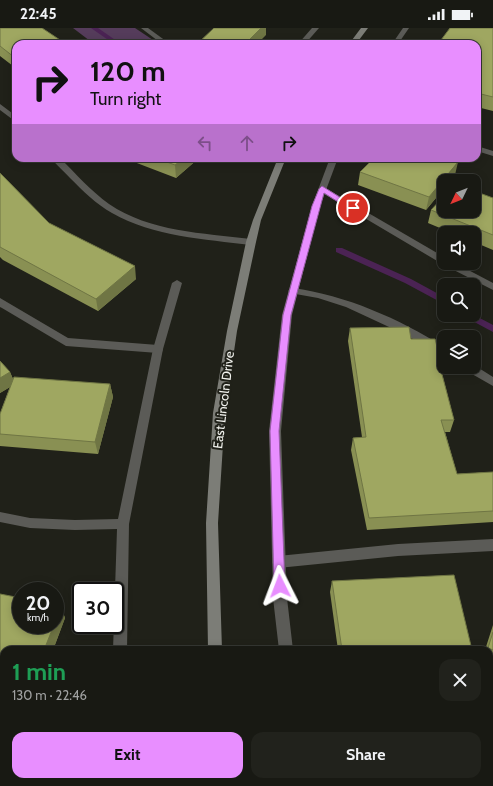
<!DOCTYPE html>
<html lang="en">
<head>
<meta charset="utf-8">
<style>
  :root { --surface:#181913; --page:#21221c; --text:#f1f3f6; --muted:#9fa0a0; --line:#363833; --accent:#e88eff }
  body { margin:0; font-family:Cabin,sans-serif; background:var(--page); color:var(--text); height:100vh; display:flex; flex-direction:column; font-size:15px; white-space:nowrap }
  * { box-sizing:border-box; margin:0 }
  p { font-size:13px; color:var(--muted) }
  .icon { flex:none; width:22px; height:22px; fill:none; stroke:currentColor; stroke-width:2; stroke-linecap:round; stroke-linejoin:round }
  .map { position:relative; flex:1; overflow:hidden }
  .details { position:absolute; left:0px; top:618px; width:493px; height:140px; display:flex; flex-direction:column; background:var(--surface); border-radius:12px 12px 0 0; box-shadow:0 2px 10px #0003,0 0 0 1px var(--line) }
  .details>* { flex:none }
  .hud { position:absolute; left:12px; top:12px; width:469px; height:122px; border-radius:12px; box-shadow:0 2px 10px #0003,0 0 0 1px var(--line); background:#e88eff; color:#111; overflow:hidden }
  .needle { width:26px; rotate:227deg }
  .fabs { position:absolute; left:437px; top:146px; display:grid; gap:8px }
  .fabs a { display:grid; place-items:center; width:44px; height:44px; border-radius:8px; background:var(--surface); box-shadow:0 2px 10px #0003,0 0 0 1px var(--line); font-size:20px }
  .speed { position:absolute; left:12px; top:554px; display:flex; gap:8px; font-size:20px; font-weight:700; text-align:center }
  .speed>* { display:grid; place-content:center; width:52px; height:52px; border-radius:50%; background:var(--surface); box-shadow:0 2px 10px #0003,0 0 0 1px var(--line); line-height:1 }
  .speed small { font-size:10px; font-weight:400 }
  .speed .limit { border:2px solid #111; border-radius:6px; background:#fff; color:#111 }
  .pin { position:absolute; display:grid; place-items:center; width:34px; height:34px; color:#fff; margin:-17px; border:2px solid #fff; border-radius:50%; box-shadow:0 1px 4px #0007 }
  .me { position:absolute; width:44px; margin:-22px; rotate:357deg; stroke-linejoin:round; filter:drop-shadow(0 0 3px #0008) }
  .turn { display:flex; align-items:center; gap:14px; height:84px; padding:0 12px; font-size:18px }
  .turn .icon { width:52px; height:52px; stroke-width:2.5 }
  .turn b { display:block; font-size:28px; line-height:34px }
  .lanes { display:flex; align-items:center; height:38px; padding:0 12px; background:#0003; justify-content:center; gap:20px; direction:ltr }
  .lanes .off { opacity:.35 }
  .round { display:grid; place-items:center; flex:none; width:42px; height:42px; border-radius:12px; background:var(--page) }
  .summary { display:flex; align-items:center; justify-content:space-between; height:68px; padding:0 12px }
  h1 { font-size:24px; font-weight:700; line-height:30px; color:#1e9e55 }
  .action { display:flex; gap:8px; margin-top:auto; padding:8px 12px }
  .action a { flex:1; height:46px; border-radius:12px; background:var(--accent); color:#111; font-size:16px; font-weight:700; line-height:46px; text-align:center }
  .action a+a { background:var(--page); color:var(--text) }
  .status { display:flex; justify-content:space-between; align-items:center; height:28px; padding:0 20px; background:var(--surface); direction:ltr }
  .status svg { height:11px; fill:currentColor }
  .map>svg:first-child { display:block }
  .green { fill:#553c5b }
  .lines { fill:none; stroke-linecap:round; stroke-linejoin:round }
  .stream { fill:#4b2354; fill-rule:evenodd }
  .service { fill:#5b5b57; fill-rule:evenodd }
  .minor { fill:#5b5b57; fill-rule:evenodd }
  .secondary { fill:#7c7d77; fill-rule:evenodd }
  .wall { fill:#899053 }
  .shaded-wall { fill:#6f7544 }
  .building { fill:#9fa761; stroke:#6f7544 }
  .route { fill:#e88eff; stroke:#975ca6 }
  .labels { text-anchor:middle; stroke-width:4; stroke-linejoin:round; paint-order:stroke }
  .street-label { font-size:13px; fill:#f2f3ee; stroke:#202119 }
</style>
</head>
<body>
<div class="status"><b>22:45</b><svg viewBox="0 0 49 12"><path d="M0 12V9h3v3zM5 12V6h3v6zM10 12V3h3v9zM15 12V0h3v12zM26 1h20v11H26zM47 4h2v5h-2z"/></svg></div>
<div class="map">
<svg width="493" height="758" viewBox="0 0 493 758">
  <rect width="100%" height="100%" fill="#202119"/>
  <path class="green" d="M73,0H135L159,16H94Z"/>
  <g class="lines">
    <path class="stream" d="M91,0H98L121,16H114Z
      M336,220H342L411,251L444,269V276L405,255L336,224Z
      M464,287H474L493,297V304L465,289Z"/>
    <path class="service" d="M141,0H148L170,16H162Z
      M322,158L444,229V235H455L493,255V262L444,237L319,163L318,161Z
      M293,260C345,267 400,291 444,319V328L402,305L346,279L318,270L290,265L288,263L290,261Z
      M0,270L68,310L158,317L162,318L163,321L162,324L158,325L66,318L2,280L0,279Z
      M474,337L493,349V358L465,342L464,339H474Z
      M493,511V523L398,528L278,540L274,538L272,534L274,530L278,528L398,516Z
      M4,712V726L0,727V713Z"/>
    <path class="minor" d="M312,0H319L305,16H298Z
      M403,0H409L398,16H392Z
      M0,76L16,88V94L0,82Z
      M477,118L493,123V128L477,123Z
      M51,130H60C76,146 91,163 109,176C150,204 203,205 251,211L256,214L251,217C204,211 154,209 112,185C96,176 83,163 70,150C64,143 56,137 51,130Z
      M330,130H338L320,178L292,287L281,403L287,570L293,622H279L273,570L269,403L282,287L312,178Z
      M177,252L182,255L163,321L129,496L127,622H113L117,501L75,502L30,500L0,494V484L30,490L75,492L118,491L153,321L172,255Z
      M108,754H124V758H108Z
      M295,754H311L312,758H296Z"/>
    <path class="secondary" d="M361,0H368L356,16H349Z
      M278,130H286L261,192L256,214L237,303L225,385L218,495L222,622H208L206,495L213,385L227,303L246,214L253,192Z
      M216,754H232V758H216Z"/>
  </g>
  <path class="wall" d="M0,0L16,16V44L14,42L13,38L0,28Z
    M493,0V83L477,79V16Z
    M126,130H199L176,150L129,132Z
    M360,144L455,147L426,182L358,157Z
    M0,145L49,195L136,251L98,283L3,232L0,229Z
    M493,170V222L474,214V205H452L428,195L431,182Z
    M350,300L411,311L441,335L440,338L454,392L450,404H445L457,446L493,444V494L367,502L351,422L353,410L362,409L348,313Z
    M0,333L10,344L13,351L110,356L113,369L98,426L0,418V386L10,359L0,365Z
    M332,553L472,622H338L330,564Z
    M0,566L61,579L65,590L53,622H4V647L0,646Z
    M493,597V634L489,633V622H485Z"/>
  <path class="shaded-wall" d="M257,0H266V7L257,16H245Z
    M184,130H199L176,150L175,137Z
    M458,134L455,147L450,153H444V160L426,182L429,169Z
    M135,238L136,251L98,283L96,271Z
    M10,344L15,356L0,365V350Z
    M110,356L113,369L98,426L95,414Z
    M61,579L65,590L53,622H44L54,597H55V595Z"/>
  <path class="building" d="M0,0H42L66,16H16V34L11,30L14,29L0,18Z
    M214,0H261L245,16H197Z
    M450,0H493V69L477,65V16H438Z
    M156,130H184L175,137Z
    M374,130H445L458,134L429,169L360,144Z
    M0,145L49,195L135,238L96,271L0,219Z
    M474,163L493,170V207L431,182L444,168V183H474Z
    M409,299L411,311H435L441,335H439L454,392H441L457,446L493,444V483L369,490L353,410L366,409L350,300Z
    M0,333L10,344L0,350Z
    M14,349L110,356L95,414L0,406V386Z
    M454,547L472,622H342L332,553Z
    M0,566L21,570V597H54L44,622H4V639L0,638Z
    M55,578L61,579L55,595Z
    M493,604V622L488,620Z"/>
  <path class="route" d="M322,158L357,180L356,182H351L324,165L291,287L279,403L285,558L283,562L280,563L276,562L274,558L270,403L283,287L312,178L319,161Z"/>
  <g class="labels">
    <g class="street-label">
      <text transform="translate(223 372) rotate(-83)" y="5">East Lincoln Drive</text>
    </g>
  </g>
</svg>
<div class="fabs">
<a><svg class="needle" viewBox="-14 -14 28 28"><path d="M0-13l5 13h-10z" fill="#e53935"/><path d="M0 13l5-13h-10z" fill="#9fa0a0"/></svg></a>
<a><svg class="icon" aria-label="sound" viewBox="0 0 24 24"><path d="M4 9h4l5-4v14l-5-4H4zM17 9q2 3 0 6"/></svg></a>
<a><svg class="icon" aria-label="search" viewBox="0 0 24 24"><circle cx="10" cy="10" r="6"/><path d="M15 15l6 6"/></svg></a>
<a><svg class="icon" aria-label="layers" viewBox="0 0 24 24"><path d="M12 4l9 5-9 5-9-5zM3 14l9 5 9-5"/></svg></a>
</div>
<div class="speed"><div>20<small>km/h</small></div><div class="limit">30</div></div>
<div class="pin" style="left:353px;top:180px;background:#d93025"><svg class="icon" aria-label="arrive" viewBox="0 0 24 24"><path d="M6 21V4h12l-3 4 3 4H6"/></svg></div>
<svg class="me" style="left:280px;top:558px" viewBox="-20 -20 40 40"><path d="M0-17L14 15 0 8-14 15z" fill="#e88eff" stroke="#fff" stroke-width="4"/></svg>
<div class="hud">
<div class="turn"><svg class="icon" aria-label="right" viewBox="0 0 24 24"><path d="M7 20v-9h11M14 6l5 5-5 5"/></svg><div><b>120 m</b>Turn right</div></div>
<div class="lanes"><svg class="icon off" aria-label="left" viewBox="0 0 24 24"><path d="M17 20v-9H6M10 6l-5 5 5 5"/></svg><svg class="icon off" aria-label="ahead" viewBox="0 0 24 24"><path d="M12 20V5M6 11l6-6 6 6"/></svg><svg class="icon" aria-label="right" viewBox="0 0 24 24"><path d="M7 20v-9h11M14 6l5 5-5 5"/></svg></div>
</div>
<section class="details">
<div class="summary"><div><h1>1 min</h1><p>130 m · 22:46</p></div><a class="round"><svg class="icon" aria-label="close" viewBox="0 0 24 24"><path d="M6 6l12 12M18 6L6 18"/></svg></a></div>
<div class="action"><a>Exit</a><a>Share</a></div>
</section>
</div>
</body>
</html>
